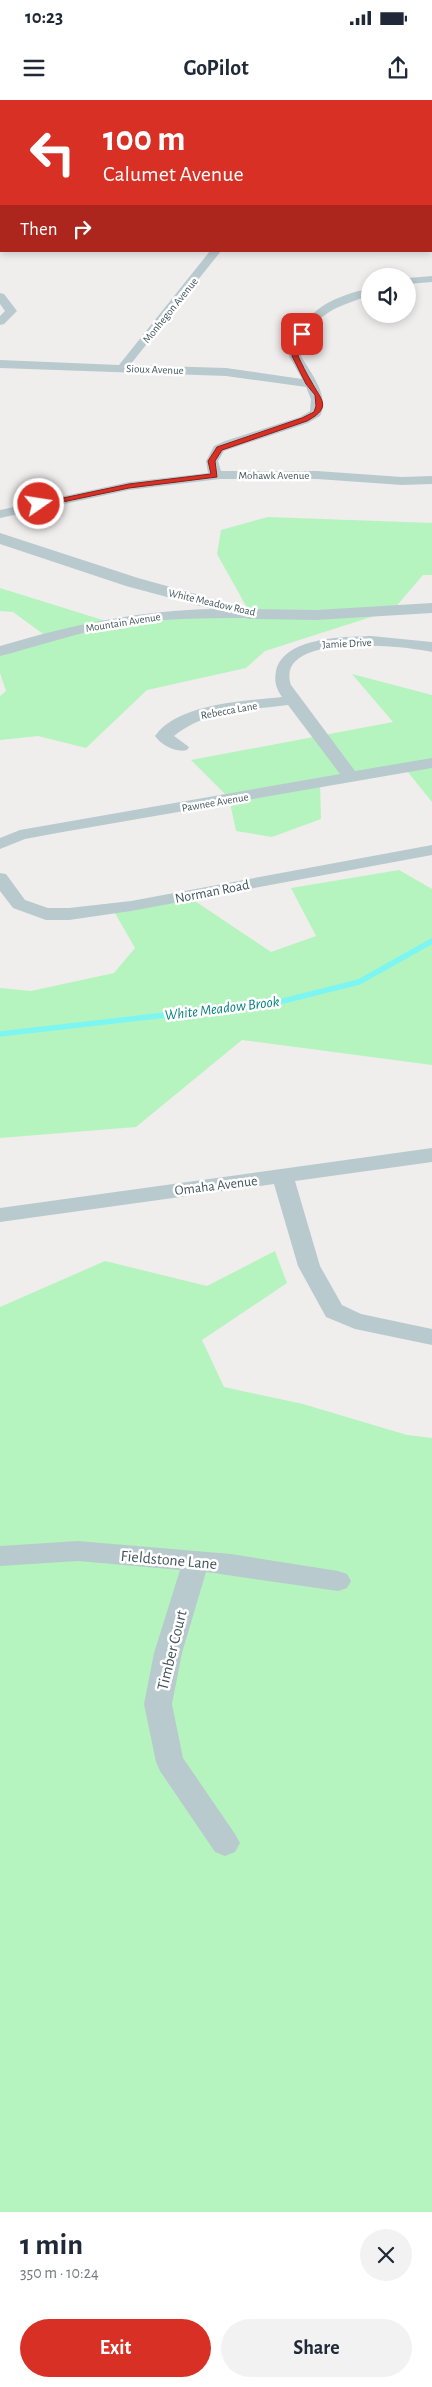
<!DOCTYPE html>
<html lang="en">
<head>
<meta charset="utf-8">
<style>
  :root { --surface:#fff; --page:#f2f2f3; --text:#1f2937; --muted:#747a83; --accent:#d93025 }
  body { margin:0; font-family:"Alegreya Sans",sans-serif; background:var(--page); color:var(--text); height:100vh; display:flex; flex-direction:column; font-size:19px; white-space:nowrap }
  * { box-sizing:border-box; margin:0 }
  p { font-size:16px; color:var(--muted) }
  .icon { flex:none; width:28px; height:28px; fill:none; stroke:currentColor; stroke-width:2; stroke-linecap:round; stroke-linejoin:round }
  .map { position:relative; height:2112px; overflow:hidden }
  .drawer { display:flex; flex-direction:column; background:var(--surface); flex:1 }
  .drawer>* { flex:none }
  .guide { position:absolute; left:0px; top:0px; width:432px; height:152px; box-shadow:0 2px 8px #0003; background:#d93025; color:#fff; overflow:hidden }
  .tools { position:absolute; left:361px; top:168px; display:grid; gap:10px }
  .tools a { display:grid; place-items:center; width:55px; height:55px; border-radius:50%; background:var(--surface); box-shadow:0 2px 8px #0003; font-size:25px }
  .pin { position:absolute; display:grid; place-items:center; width:42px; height:42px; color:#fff; margin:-21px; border-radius:10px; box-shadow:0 2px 8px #0006 }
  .me { position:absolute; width:55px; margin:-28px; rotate:77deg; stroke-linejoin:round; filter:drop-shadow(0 0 4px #0008) }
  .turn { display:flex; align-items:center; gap:18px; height:105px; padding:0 20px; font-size:22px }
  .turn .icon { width:65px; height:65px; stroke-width:2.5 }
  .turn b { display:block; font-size:35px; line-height:42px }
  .then { display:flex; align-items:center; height:48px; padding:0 20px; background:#0003; gap:10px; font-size:19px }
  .round { display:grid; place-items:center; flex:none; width:52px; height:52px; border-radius:26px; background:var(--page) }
  .overview { display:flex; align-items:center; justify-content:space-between; height:85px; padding:0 20px }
  h1 { font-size:30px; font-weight:700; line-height:38px }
  .button { display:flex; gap:10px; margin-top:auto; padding:10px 20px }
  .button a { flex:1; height:58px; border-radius:30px; background:var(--accent); color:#fff; font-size:20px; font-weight:700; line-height:58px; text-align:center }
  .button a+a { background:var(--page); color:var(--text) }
  .status { display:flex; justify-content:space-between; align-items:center; height:35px; padding:0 25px; background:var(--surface); direction:ltr }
  .status svg { height:14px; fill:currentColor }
  header { display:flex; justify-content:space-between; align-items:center; height:65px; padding:0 20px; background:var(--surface); font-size:22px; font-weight:700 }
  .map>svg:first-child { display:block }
  .green { fill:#b5f4be }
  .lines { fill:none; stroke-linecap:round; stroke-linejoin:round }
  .stream { stroke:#7df6f2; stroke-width:5.5 }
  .minor { fill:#b9cace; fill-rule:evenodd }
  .tertiary { fill:#b9cace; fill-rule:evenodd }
  .shaded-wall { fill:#8c9094 }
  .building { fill:#c8ced3; stroke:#8c9094 }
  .route { fill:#d93025; stroke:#8d1f18 }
  .labels { text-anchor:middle; stroke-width:5; stroke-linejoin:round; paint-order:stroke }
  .far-street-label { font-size:11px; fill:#43565c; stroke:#fff }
  .street-label { font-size:14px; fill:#43565c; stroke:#fff }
  .water-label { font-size:15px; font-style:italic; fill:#05827f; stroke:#fff }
  .near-street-label { font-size:16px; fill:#43565c; stroke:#fff }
</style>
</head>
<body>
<div class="status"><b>10:23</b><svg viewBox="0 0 49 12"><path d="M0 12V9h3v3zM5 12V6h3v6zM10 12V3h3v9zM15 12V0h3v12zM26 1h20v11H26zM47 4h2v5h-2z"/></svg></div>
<header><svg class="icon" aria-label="menu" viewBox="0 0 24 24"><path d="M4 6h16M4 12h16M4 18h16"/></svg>GoPilot<svg class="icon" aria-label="share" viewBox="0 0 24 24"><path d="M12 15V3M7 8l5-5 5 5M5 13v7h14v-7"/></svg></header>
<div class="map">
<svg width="432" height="2112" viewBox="0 0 432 2112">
  <rect width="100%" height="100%" fill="#f0eded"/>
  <path class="green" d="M268,417L432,423V475H423L393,510L265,551L246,568L147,590L86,648L38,636L0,640V596L6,591L0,573V554L50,539L13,512L0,511V488L109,522L251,515L217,454L221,430Z
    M352,574L432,595V702L407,671L320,681L321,719L272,737L236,731L229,698L191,660L393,622Z
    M399,770L432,789V965L242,940L136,1027L0,1038V888L31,891L114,873L135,848L112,808L186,795L271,852L316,836L291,788Z
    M275,1151L287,1183L202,1240L224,1287L303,1304L407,1335L432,1338V2112H0V1207L105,1161L207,1186Z"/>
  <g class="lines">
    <path class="stream" d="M0,934L279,902L359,882L432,841"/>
    <path class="minor" d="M431,80H432V86H431Z
      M431,116H432V122H431Z
      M210,151H221L130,265L226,268L302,279L289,256C301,212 328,198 370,188V195C332,209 312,213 301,256C310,272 331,297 320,316L308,323L224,351L218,361L221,371H317L402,377L432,376V384L402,385L317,379H220L129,390L0,418V410L129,382L208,373L206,361L214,346L225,341L300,317L310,311L311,299L306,287L226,276L0,268V260L119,265Z
      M432,176V182L408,184V178Z
      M0,193L4,194L17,211L4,224L0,225V216L5,211L0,204Z
      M215,509L249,510L256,514L249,518C204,518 160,518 115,526C76,533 39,546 0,556V546C71,525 141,510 215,509Z
      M371,536L432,542V552C407,546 273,531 291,585L355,671L432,658V668L57,733L25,739L0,749V738L20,730L340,674L288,605C249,610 206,610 174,636L189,647L187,650C176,653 161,645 155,636C178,603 246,601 282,597C276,588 274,582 276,571C284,537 343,537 371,536Z
      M432,745V755L131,811L69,820H46L13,808L0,791V773L6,774L25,800L48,808H69L131,801Z
      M432,1048V1062L295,1081L320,1166L342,1205L361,1214L432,1229V1245L355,1229L326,1217L298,1166L274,1084L0,1122V1108Z
      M78,1441L231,1454L338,1471L347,1474L351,1481L347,1488L338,1491L206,1472L182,1553L172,1604L183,1658L235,1734L240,1743L235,1752L225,1756L215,1752L160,1671L156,1662L144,1604L154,1553L180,1470L78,1461L0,1466V1446Z"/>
    <path class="tertiary" d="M0,433L138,478L250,509L316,510L432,503V513L316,520L249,519L126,486L0,444Z"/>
  </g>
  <path class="shaded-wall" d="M166,0H176L174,1H164Z"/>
  <path class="building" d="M68,0H166L164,1H66Z"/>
  <path class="route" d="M302,232L305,234L298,256C302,264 306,273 311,281C321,300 333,307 307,321L222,350L215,361L217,377L129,388L39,407L35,404L129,384L211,374L208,361L217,347L302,318L314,312L316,306L315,295L306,284L292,256L299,234Z"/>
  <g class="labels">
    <g class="far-street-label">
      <text transform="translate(170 210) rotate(-51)" y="4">Monhegon Avenue</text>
      <text transform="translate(155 269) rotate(2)" y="4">Sioux Avenue</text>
      <text x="274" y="379">Mohawk Avenue</text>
      <text transform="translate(212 502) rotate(13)" y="4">White Meadow Road</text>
      <text transform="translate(123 522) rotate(-9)" y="4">Mountain Avenue</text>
      <text transform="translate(347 543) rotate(-3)" y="4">Jamie Drive</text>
      <text transform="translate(229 610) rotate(-10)" y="4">Rebecca Lane</text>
      <text transform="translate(215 702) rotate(-10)" y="4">Pawnee Avenue</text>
    </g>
    <g class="street-label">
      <text transform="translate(212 791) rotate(-11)" y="5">Norman Road</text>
      <text transform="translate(216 1085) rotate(-7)" y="5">Omaha Avenue</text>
    </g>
    <g class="water-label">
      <text transform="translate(222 908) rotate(-7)" y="5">White Meadow Brook</text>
    </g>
    <g class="near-street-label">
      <text transform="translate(169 1459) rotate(5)" y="6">Fieldstone Lane</text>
      <text transform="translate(171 1550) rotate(-76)" y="6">Timber Court</text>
    </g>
  </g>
</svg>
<div class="tools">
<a><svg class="icon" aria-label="sound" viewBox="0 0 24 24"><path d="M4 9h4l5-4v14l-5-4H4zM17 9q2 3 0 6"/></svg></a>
</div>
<div class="pin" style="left:302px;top:234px;background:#d93025"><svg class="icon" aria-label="arrive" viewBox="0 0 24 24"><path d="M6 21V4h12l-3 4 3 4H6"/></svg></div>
<svg class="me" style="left:39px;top:404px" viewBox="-20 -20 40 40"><circle r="17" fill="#d93025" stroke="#fff" stroke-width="3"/><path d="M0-11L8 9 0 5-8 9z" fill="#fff"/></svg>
<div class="guide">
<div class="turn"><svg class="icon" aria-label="left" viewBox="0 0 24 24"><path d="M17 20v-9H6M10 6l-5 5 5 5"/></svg><div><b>100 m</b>Calumet Avenue</div></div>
<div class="then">Then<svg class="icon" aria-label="right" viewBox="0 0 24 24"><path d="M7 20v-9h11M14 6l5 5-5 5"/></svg></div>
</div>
</div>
<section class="drawer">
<div class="overview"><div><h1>1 min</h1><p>350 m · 10:24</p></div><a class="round"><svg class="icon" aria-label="close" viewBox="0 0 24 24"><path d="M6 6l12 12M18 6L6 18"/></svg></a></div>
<div class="button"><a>Exit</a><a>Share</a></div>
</section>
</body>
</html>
